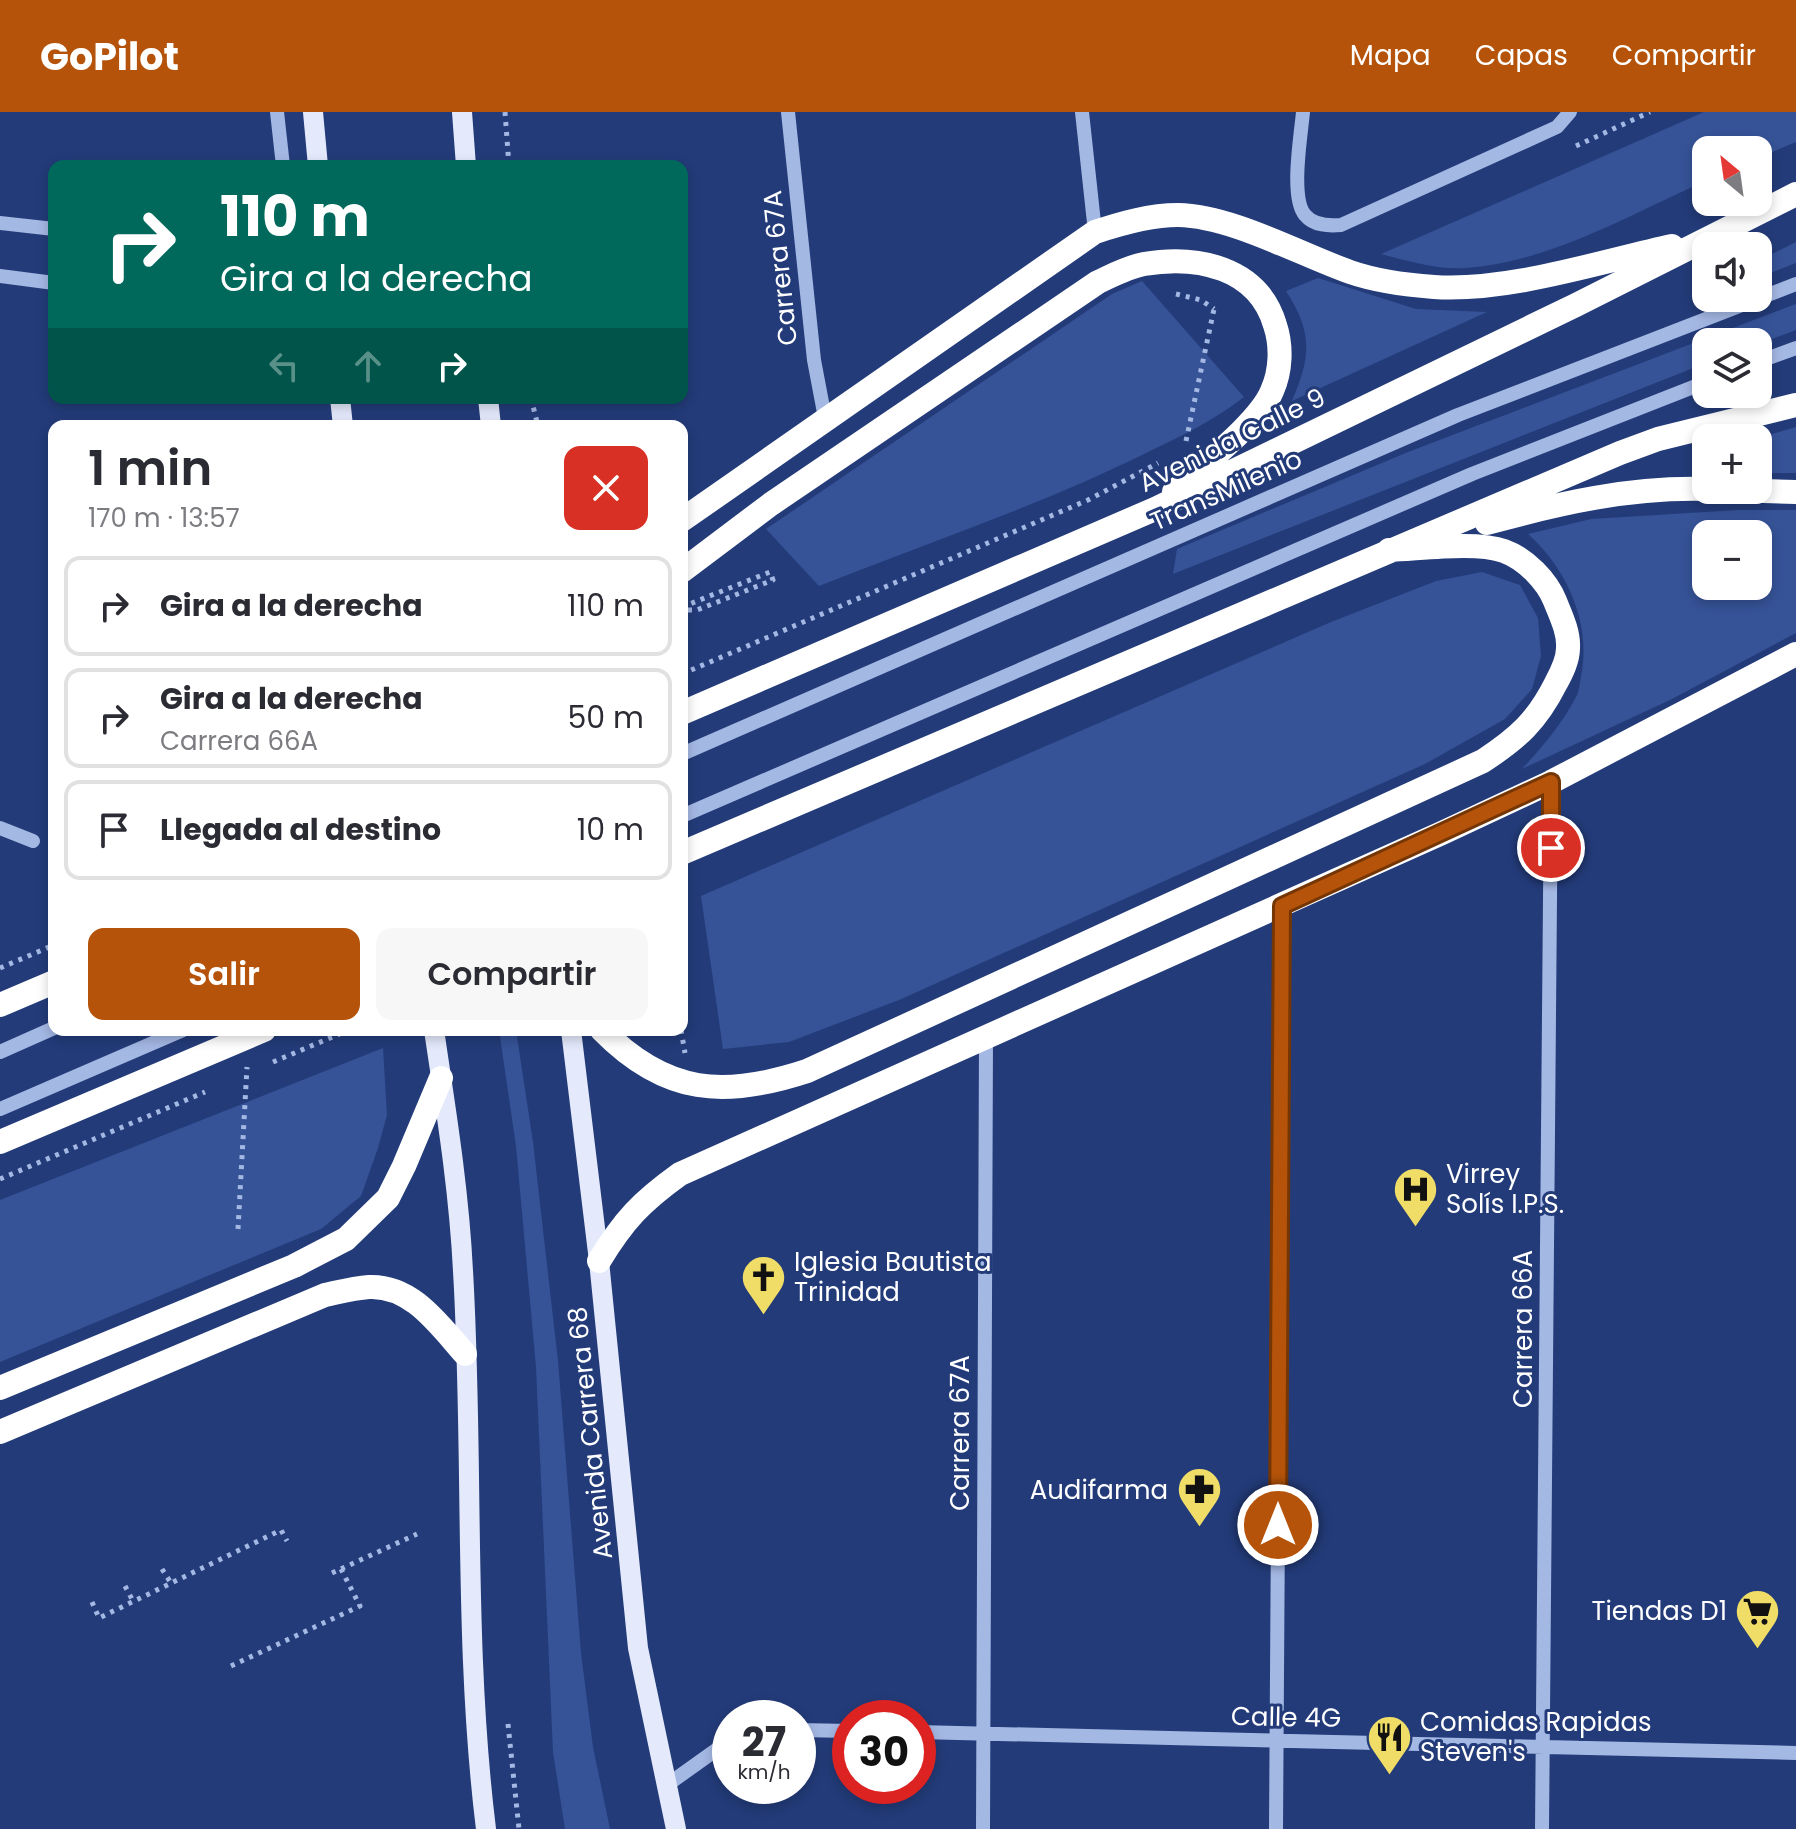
<!DOCTYPE html>
<html lang="es">
<head>
<meta charset="utf-8">
<style>
  :root { --surface:#fff; --page:#f7f7f7; --text:#2b2b33; --muted:#7c7c81; --line:#e1e1e2; --accent:#b45309 }
  body { margin:0; font-family:Poppins,sans-serif; background:var(--page); color:var(--text); height:100vh; display:flex; flex-direction:column; font-size:30px; white-space:nowrap }
  * { box-sizing:border-box; margin:0 }
  p { font-size:26px; color:var(--muted) }
  .icon { flex:none; width:44px; height:44px; fill:none; stroke:currentColor; stroke-width:2; stroke-linecap:round; stroke-linejoin:round }
  .map { position:relative; flex:1; overflow:hidden }
  .details { position:absolute; left:48px; top:308px; width:640px; height:616px; display:flex; flex-direction:column; background:var(--surface); border-radius:16px; box-shadow:0 4px 12px #0003 }
  .details>* { flex:none }
  .guide { position:absolute; left:48px; top:48px; width:640px; height:244px; border-radius:16px; box-shadow:0 4px 12px #0003; background:#00695c; color:#fff; overflow:hidden }
  .needle { width:52px; rotate:331deg }
  .fabs { position:absolute; left:1692px; top:24px; display:grid; gap:16px }
  .fabs a { display:grid; place-items:center; width:80px; height:80px; border-radius:16px; background:var(--surface); box-shadow:0 4px 12px #0003; font-size:40px }
  .speed { position:absolute; left:712px; top:1588px; display:flex; gap:16px; font-size:40px; font-weight:700; text-align:center }
  .speed>* { display:grid; place-content:center; width:104px; height:104px; border-radius:50%; background:var(--surface); box-shadow:0 4px 12px #0003; line-height:1 }
  .speed small { font-size:20px; font-weight:400 }
  .speed .limit { border:12px solid #d22; background:#fff; color:#111 }
  .pin { position:absolute; display:grid; place-items:center; width:68px; height:68px; color:#fff; margin:-34px; border:4px solid #fff; border-radius:50%; box-shadow:0 2px 8px #0007 }
  .me { position:absolute; width:88px; margin:-44px; rotate:0deg; stroke-linejoin:round; filter:drop-shadow(0 0 6px #0008) }
  .turn { display:flex; align-items:center; gap:28px; height:168px; padding:0 40px; font-size:36px }
  .turn .icon { width:104px; height:104px; stroke-width:2.5 }
  .turn b { display:block; font-size:56px; line-height:68px }
  .lanes { display:flex; align-items:center; height:76px; padding:0 40px; background:#0003; justify-content:center; gap:40px; direction:ltr }
  .lanes .off { opacity:.35 }
  .round { display:grid; place-items:center; flex:none; width:84px; height:84px; border-radius:16px; background:var(--page) }
  .head { display:flex; align-items:center; justify-content:space-between; height:136px; padding:0 40px }
  h1 { font-size:48px; font-weight:600; line-height:60px }
  .button { display:flex; gap:16px; margin-top:auto; padding:16px 40px }
  .button a { flex:1; height:92px; border-radius:16px; background:var(--accent); color:#fff; font-size:32px; font-weight:600; line-height:92px; text-align:center }
  .button a+a { background:var(--page); color:var(--text) }
  ul { padding:0; list-style:none }
  li { display:flex; align-items:center; gap:24px; height:100px; margin:0 16px 12px; padding:0 24px; border:4px solid var(--line); border-radius:16px }
  li div { flex:1 }
  li b { display:block; font-size:30px }
  li em { font-style:normal }
  header { display:flex; align-items:center; gap:48px; box-sizing:border-box; height:112px; padding:0 40px; background:var(--accent); color:#fff }
  header strong { font-size:38px }
  nav { display:flex; gap:44px; margin-inline-start:auto; font-size:28px }
  .map>svg:first-child { display:block }
  .green { fill:#365397; fill-rule:evenodd }
  .lines { fill:none; stroke-linecap:round; stroke-linejoin:round }
  .path { stroke:#a4b8e4; stroke-width:5; stroke-dasharray:4 6; stroke-linecap:butt }
  .minor { stroke:#a4b8e4; stroke-width:14 }
  .major { stroke:#e4eafc; stroke-width:20 }
  .highway { stroke:#fff; stroke-width:24 }
  .route-casing { stroke:#753606; stroke-width:20 }
  .route { stroke:#b45309; stroke-width:14 }
  .labels { text-anchor:middle; stroke-width:6; stroke-linejoin:round; paint-order:stroke }
  .street-label { font-size:26px; fill:#fff; stroke:#233b79 }
  .poi-label { font-size:26px; fill:#fff; stroke:#233b79; text-anchor:start }
</style>
</head>
<body>
<header>
<strong>GoPilot</strong>
<nav><a>Mapa</a><a>Capas</a><a>Compartir</a></nav>
</header>
<div class="map">
<svg width="1796" height="1717" viewBox="0 0 1796 1717">
  <rect width="100%" height="100%" fill="#233b79"/>
  <path class="green" d="M1704,0H1796V30L1758,46V38H1706V69C1628,103 1553,149 1466,156C1438,158 1408,149 1381,142Z
    M1796,130V151L1758,166V149Z
    M1318,166L1416,197L1487,200L1292,289C1311,244 1313,221 1286,179Z
    M1142,169L1244,285C1215,308 1181,324 1148,340C1042,393 929,430 819,474L766,417L1112,182Z
    M1796,192V218L1758,232L1706,230V251L1173,462L1177,437L1408,340Z
    M1796,315V361H1758V326Z
    M1738,398H1796V521L1672,587L1522,657C1543,634 1563,611 1577,583C1580,576 1580,567 1582,559C1590,508 1566,456 1528,422L1591,407ZM1706,422H1758V474H1706Z
    M1482,460L1520,473L1538,506L1541,544L1532,577L1505,607L1425,652L899,888L789,930L723,937L701,784L1331,510L1436,469Z
    M499,918H516L533,1030L558,1249L581,1541L593,1635L610,1717H565L553,1640L536,1255L516,1034Z
    M383,936L387,1003L378,1036L361,1084L321,1117L0,1250V1088Z"/>
  <g class="lines">
    <path class="path" d="M505,0L509,54
      M1576,34L1650,0
      M1176,182L1201,188L1214,197
      M531,286L538,314
      M1186,329L1214,197
      M682,495L770,460L773,468L697,498H682
      M682,562L1088,388L1158,351
      M0,856L54,833
      M681,918L685,941
      M273,950L349,918
      M0,1067L205,980
      M238,1117L247,955
      M162,1457L171,1471
      M332,1461L417,1422
      M125,1474L133,1489
      M92,1490L99,1506L281,1418L287,1429
      M231,1554L360,1494L341,1457
      M508,1612L519,1717"/>
    <path class="minor" d="M277,0L283,54
      M788,0L814,248L825,306
      M1082,0L1095,120
      M1303,0C1301,23 1290,86 1305,103C1314,114 1329,114 1341,113L1557,15L1570,0
      M0,111L54,117
      M0,164L54,171
      M1758,250L1796,236
      M682,642L1458,303L1796,172
      M682,704L1472,362L1706,270
      M0,716L33,729
      M0,940L54,916
      M0,997L183,918
      M798,1618L850,1619
      M918,1620L1796,1641
      M667,1673L730,1628
      M983,1717L986,926
      M1276,1717L1282,794
      M1542,1717L1551,670"/>
    <path class="major" d="M313,0L318,54
      M462,0L466,54
      M340,286L343,314
      M488,286L491,314
      M434,918C446,998 459,1078 463,1159C474,1345 463,1531 486,1717
      M571,918L599,1149L638,1536L676,1717"/>
    <path class="highway" d="M1730,378L1796,380
      M682,408L1095,120C1122,111 1150,103 1178,103C1232,104 1299,142 1350,160C1376,169 1406,173 1434,175C1507,180 1599,150 1672,134
      M1487,411C1560,391 1630,375 1706,377
      M682,459L771,392L1098,170C1113,163 1128,155 1144,152C1197,143 1258,155 1275,213C1282,234 1281,259 1272,279C1259,311 1200,355 1174,380
      M682,601L1155,397L1576,193L1796,82
      M682,741L1620,341L1658,327L1796,293
      M0,893L54,870
      M602,918C666,983 725,986 807,959L1483,649C1518,626 1537,609 1556,571C1562,560 1568,548 1568,536C1569,520 1561,504 1555,489C1547,469 1526,447 1504,439C1476,429 1420,437 1389,438
      M0,1030L264,918
      M599,1149C624,1108 641,1090 680,1062L1442,721L1551,670L1796,542
      M0,1276L294,1154L346,1127L388,1086L404,1054L441,966
      M0,1320L325,1183C339,1180 354,1176 369,1175C412,1173 439,1213 465,1242"/>
  </g>
  <g class="lines">
    <defs>
      <path id="route" d="M1278,1413L1282,794L1551,670V736"/>
    </defs>
    <use href="#route" class="route-casing"/>
    <use href="#route" class="route"/>
  </g>
  <defs>
    <symbol id="hospital-pin" viewBox="-11 -11 22 30"><path d="M0 17L-7.5 6A9.5 9.5 0 1 1 7.5 6Z" fill="#f0dd67" stroke="#233b79"/><path d="M-5-5h3v3.5h4V-5h3V5h-3V1.5h-4V5h-3Z" fill="#111"/></symbol>
    <symbol id="church-pin" viewBox="-11 -11 22 30"><path d="M0 17L-7.5 6A9.5 9.5 0 1 1 7.5 6Z" fill="#f0dd67" stroke="#233b79"/><path d="M-1.2-6h2.4v3.5h3.3v2.4h-3.3V6h-2.4V-.1h-3.3v-2.4h3.3Z" fill="#111"/></symbol>
    <symbol id="pharmacy-pin" viewBox="-11 -11 22 30"><path d="M0 17L-7.5 6A9.5 9.5 0 1 1 7.5 6Z" fill="#f0dd67" stroke="#233b79"/><path d="M-2-6h4v4h4v4h-4v4h-4v-4h-4v-4h4Z" fill="#111"/></symbol>
    <symbol id="supermarket-pin" viewBox="-11 -11 22 30"><path d="M0 17L-7.5 6A9.5 9.5 0 1 1 7.5 6Z" fill="#f0dd67" stroke="#233b79"/><path d="M-6-5.5h2.5l.6 2H6L4.5 2H-2.5L-4.4-4H-6ZM-1.5 3.2a1.3 1.3 0 1 0 .1 0ZM3 3.2a1.3 1.3 0 1 0 .1 0Z" fill="#111"/></symbol>
    <symbol id="restaurant-pin" viewBox="-11 -11 22 30"><path d="M0 17L-7.5 6A9.5 9.5 0 1 1 7.5 6Z" fill="#f0dd67" stroke="#233b79"/><path d="M-5-6h1v4h1v-4h1v4h1v-4h1v5L-1.5 .5V6h-2V.5L-5-1ZM5-6V6H3V1.5H1.5Q1.5-4 5-6Z" fill="#111"/></symbol>
  </defs>
  <g fill-rule="evenodd">
    <use href="#hospital-pin" x="1390" y="1052" width="51" height="69"/>
    <use href="#church-pin" x="738" y="1140" width="51" height="69"/>
    <use href="#pharmacy-pin" x="1174" y="1352" width="51" height="69"/>
    <use href="#supermarket-pin" x="1732" y="1474" width="51" height="69"/>
    <use href="#restaurant-pin" x="1364" y="1600" width="51" height="69"/>
  </g>
  <g class="labels">
    <g class="street-label">
      <text transform="translate(780 156) rotate(-96)" y="9">Carrera 67A</text>
      <text transform="translate(1232 328) rotate(-26)" y="9">Avenida Calle 9</text>
      <text transform="translate(1226 378) rotate(-24)" y="9">TransMilenio</text>
      <text transform="translate(1523 1217) rotate(-90)" y="9">Carrera 66A</text>
      <text transform="translate(590 1321) rotate(-96)" y="9">Avenida Carrera 68</text>
      <text transform="translate(960 1321) rotate(-90)" y="9">Carrera 67A</text>
      <text transform="translate(1286 1605) rotate(1)" y="9">Calle 4G</text>
    </g>
    <g class="poi-label">
      <text x="1446" y="1071">Virrey<tspan x="1446" dy="30">Solís I.P.S.</tspan></text>
      <text x="794" y="1159">Iglesia Bautista<tspan x="794" dy="30">Trinidad</tspan></text>
      <text x="1168" y="1387" text-anchor="end">Audifarma</text>
      <text x="1727" y="1508" text-anchor="end">Tiendas D1</text>
      <text x="1420" y="1619">Comidas Rapidas<tspan x="1420" dy="30">Steven's</tspan></text>
    </g>
  </g>
</svg>
<div class="fabs">
<a><svg class="needle" viewBox="-14 -14 28 28"><path d="M0-13l5 13h-10z" fill="#e53935"/><path d="M0 13l5-13h-10z" fill="#7c7c81"/></svg></a>
<a><svg class="icon" aria-label="sound" viewBox="0 0 24 24"><path d="M4 9h4l5-4v14l-5-4H4zM17 9q2 3 0 6"/></svg></a>
<a><svg class="icon" aria-label="layers" viewBox="0 0 24 24"><path d="M12 4l9 5-9 5-9-5zM3 14l9 5 9-5"/></svg></a>
<a>+</a>
<a>−</a>
</div>
<div class="speed"><div>27<small>km/h</small></div><div class="limit">30</div></div>
<div class="pin" style="left:1551px;top:736px;background:#d93025"><svg class="icon" aria-label="arrive" viewBox="0 0 24 24"><path d="M6 21V4h12l-3 4 3 4H6"/></svg></div>
<svg class="me" style="left:1278px;top:1413px" viewBox="-20 -20 40 40"><circle r="17" fill="#b45309" stroke="#fff" stroke-width="3"/><path d="M0-11L8 9 0 5-8 9z" fill="#fff"/></svg>
<div class="guide">
<div class="turn"><svg class="icon" aria-label="right" viewBox="0 0 24 24"><path d="M7 20v-9h11M14 6l5 5-5 5"/></svg><div><b>110 m</b>Gira a la derecha</div></div>
<div class="lanes"><svg class="icon off" aria-label="left" viewBox="0 0 24 24"><path d="M17 20v-9H6M10 6l-5 5 5 5"/></svg><svg class="icon off" aria-label="ahead" viewBox="0 0 24 24"><path d="M12 20V5M6 11l6-6 6 6"/></svg><svg class="icon" aria-label="right" viewBox="0 0 24 24"><path d="M7 20v-9h11M14 6l5 5-5 5"/></svg></div>
</div>
<section class="details">
<div class="head"><div><h1>1 min</h1><p>170 m · 13:57</p></div><a class="round" style="background:#d93025;color:#fff"><svg class="icon" aria-label="close" viewBox="0 0 24 24"><path d="M6 6l12 12M18 6L6 18"/></svg></a></div>
<ul>
<li><svg class="icon" aria-label="right" viewBox="0 0 24 24"><path d="M7 20v-9h11M14 6l5 5-5 5"/></svg><div><b>Gira a la derecha</b></div><em>110 m</em></li>
<li><svg class="icon" aria-label="right" viewBox="0 0 24 24"><path d="M7 20v-9h11M14 6l5 5-5 5"/></svg><div><b>Gira a la derecha</b><p>Carrera 66A</p></div><em>50 m</em></li>
<li><svg class="icon" aria-label="arrive" viewBox="0 0 24 24"><path d="M6 21V4h12l-3 4 3 4H6"/></svg><div><b>Llegada al destino</b></div><em>10 m</em></li>
</ul>
<div class="button"><a>Salir</a><a>Compartir</a></div>
</section>
</div>
</body>
</html>
